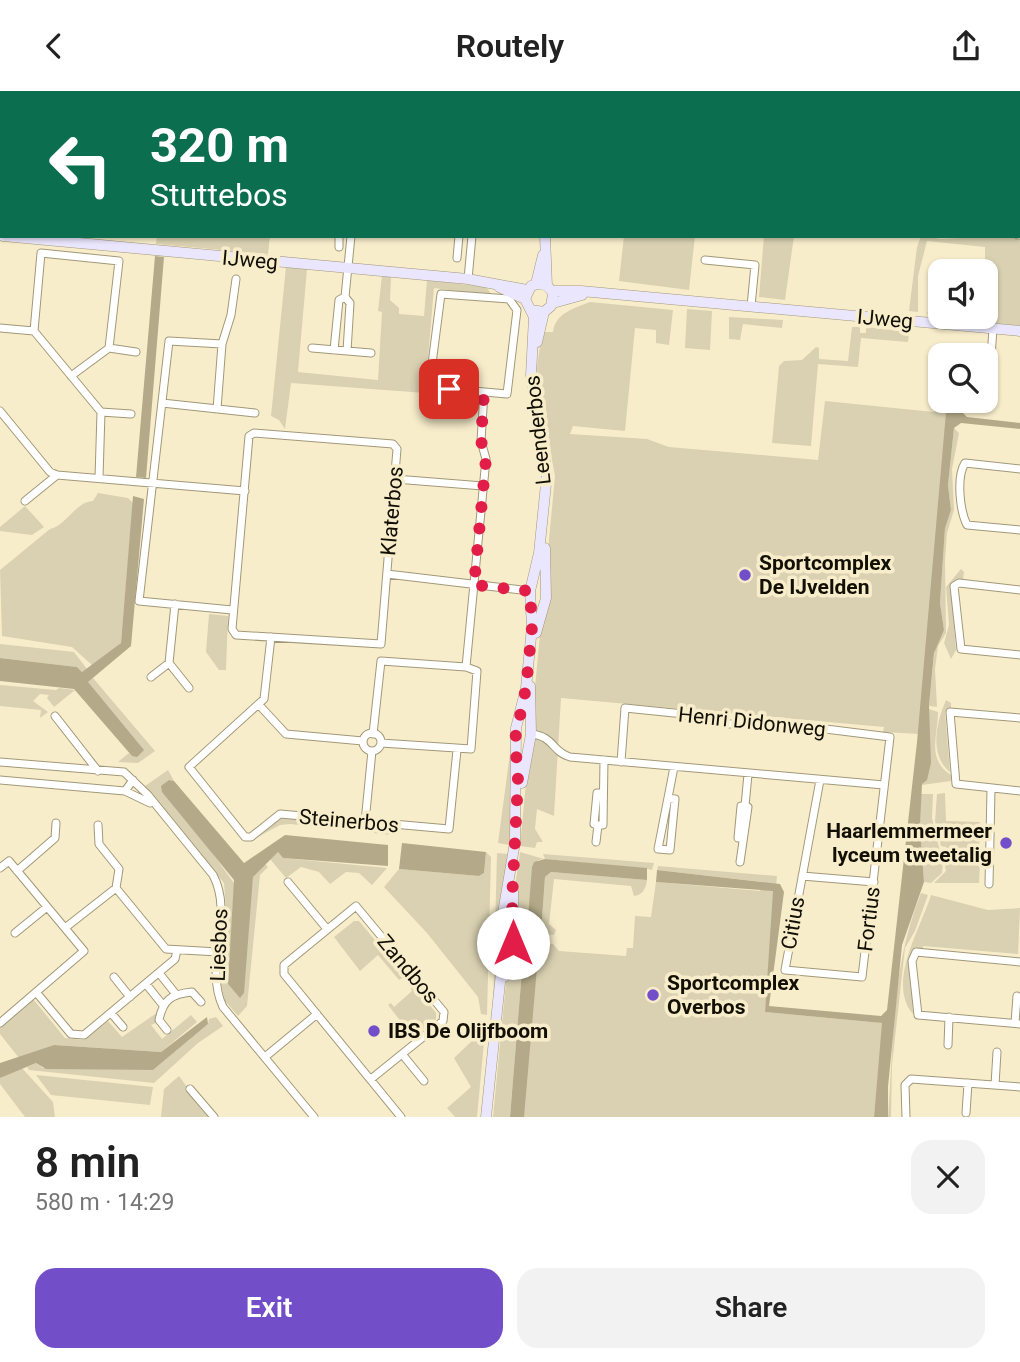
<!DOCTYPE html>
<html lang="en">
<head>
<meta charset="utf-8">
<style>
  :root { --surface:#fff; --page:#f2f2f2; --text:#222; --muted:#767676; --accent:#724fc9 }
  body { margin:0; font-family:Roboto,sans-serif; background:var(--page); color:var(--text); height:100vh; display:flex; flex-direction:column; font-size:26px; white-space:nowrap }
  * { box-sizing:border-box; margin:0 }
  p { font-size:23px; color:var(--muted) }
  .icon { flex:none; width:38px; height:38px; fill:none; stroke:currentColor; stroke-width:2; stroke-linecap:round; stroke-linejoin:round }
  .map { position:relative; height:1026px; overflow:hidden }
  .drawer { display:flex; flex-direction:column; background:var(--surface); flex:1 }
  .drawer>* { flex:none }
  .banner { position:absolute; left:0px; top:0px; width:1020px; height:147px; box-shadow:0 2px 5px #0004; background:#0b6e4f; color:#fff; overflow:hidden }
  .fabs { position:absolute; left:928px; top:168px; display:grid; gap:14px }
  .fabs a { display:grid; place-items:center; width:70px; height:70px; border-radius:14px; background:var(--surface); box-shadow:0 2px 5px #0004; font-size:35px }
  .pin { position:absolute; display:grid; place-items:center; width:60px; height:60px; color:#fff; margin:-30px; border-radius:14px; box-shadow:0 4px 10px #0006 }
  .me { position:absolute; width:77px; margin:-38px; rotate:0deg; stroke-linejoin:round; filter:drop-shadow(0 0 5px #0008) }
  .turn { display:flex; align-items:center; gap:24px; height:147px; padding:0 35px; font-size:32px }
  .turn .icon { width:91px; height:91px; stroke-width:2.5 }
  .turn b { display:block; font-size:49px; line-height:60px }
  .round { display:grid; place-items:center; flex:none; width:74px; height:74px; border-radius:21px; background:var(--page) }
  .summary { display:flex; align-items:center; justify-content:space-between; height:119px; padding:0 35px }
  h1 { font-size:42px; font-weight:600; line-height:52px }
  .button { display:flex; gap:14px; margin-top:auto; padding:14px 35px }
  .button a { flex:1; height:80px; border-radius:21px; background:var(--accent); color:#fff; font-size:28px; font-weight:600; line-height:80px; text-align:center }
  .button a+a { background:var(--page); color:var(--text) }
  header { display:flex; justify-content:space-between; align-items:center; height:91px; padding:0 35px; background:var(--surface); font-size:32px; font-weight:600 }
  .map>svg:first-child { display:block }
  .green { fill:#dad1b2 }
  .water { fill:#b4aa89 }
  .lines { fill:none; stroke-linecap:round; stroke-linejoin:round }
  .street-casing { stroke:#a29878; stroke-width:9 }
  .secondary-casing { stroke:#a29878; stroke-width:11 }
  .street { stroke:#fff; stroke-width:7 }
  .secondary { stroke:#eae6fd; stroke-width:10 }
  .route { stroke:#e11d48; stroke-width:12; stroke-dasharray:0 21.6 }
  .poi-dot { fill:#724fc9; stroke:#f8edcb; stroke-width:2.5 }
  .labels { text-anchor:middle; stroke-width:7; stroke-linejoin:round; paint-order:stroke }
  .street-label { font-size:21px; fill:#120f04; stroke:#f8edcb }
  .poi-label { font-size:21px; font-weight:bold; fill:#120f04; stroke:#f8edcb; text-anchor:start }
</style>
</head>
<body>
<header><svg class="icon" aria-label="back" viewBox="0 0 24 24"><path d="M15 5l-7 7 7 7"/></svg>Routely<svg class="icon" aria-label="share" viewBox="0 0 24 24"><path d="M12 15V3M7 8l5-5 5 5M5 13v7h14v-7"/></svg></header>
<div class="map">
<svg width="1020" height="1026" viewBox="0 0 1020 1026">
  <rect width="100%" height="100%" fill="#f8edcb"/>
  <path class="green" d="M157,145H270L268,163L156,153Z
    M624,145H695L689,199L619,190Z
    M764,145H794L785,209L759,206Z
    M921,145L941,148L1005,145L1020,148V237L931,229L927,221L940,222V226H985V156L927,150L918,185V221L909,220L917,156Z
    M286,176L307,178L298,281L378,289L382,221L378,220L382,185H391L390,209L399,217V223L424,225L427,189L486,196L493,205L434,197L425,302L291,292L285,338L279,329L271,325Z
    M590,211L673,219L669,254L656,252V239L635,237L625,340L573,335L570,343L647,348L669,356L818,369L825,310L934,321L940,270V310H948L920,643L883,641L884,636L561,607L554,725L537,718L535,738L543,751H537L535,757L520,755L555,385L538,294L537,276L542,241H553C555,222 575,217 590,211Z
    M687,218L712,220L710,259L685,257Z
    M729,226L783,229L782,237L743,233L740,249L729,248Z
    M852,236H860V242H866V236L909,241L908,251L861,247L858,276L818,273L811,355L772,352L779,275L784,270L802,269L816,256L819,257V268L848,270Z
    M954,337L959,342L952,378L954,419L947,442L945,469L946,542L938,555L935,578L937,616L929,615L935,555L944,539L940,512L945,436L951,419L948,394Z
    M98,402L128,407L133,412L121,552L93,575L72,556L2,545L0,479L50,438C67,434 75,411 93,410Z
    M25,415L44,436L32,444L0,440V436Z
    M961,478L964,481L963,490L953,492L951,497L956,559L951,568L944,552L949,534L946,496Z
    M209,523L228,525L226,579H219L206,561Z
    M0,553L74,561L87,578L82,581L77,576L0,567Z
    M93,587L155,660L138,672L118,671L129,662L132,665L107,616L87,591Z
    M0,594L56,599L59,597L75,599L54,616L47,607L49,604L40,603L33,610L48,621L40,627L41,619L0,615Z
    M946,609L951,612V617L945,621L950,681C929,664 936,632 946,609Z
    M929,618L938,621C938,645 926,668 951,684V690L922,694Z
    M512,647L516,681L509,754L498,752Z
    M168,679L174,690L169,689L207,755L250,814L253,786L264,772L268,776L260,784L247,915L238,925L225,910L221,893L226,818L224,792L145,695Z
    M945,702L946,730L980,731L979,769L976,770L980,773L979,792H934L946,780L942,760H946V756L941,755L935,730L937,703Z
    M921,703H933L932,727L943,773L942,782L931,792L924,791L920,736Z
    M283,726L393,737L391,744L290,733L280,734L258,746Z
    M278,761L283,767L387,777L372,794L359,782L346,781L330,793L319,781L301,776L286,787L270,768Z
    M486,761L491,766L487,924L481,923L478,906L427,842L384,796L399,778L479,785L484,782Z
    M520,761L544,768L538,769L536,832L542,828L545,786L551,781L647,789C646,797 643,804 634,805L631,795L554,788L549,833L556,839L554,844L526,841C505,828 518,783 520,761Z
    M497,762L508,763L498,835L493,918Z
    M543,763L654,772L652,779L648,778L545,768Z
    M658,775L777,785L765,921L883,932L874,1026H524L523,867L510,1026H493L507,881L517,855L528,850L553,853L559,860L626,865L627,857H633L635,825L651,826L656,791L760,800L763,791L657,779Z
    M921,802L928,804L915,840L905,857L892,974L891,1026H888C894,947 891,877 921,802Z
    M931,804L988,819L1020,817L1018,863L923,855V859H916L910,868L913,923C886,892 921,837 931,804Z
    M354,830H359L405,885L399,889L378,864L360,880L334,846Z
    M413,893L436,922V928L413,946L388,914L391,912L394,916L412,900L410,896Z
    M33,908L65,947L84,949L108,930L122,946L158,921V931L151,934L162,948L191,924L197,931L161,961L54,954L19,967L0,943V936Z
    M216,926L223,935L198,952L154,992L29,979L27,976L36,972L43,977L153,979L208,933L209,928Z
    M479,930H486L477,1026H455L447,1017L471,996L454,967L475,947Z
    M21,976L53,1011L55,1026H25L0,993V987Z
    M36,984L153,996L150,1014L51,1004Z
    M179,985L209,1026H161L164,998Z"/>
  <path class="water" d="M155,165L164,166L146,387L136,386Z
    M947,310H964L963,322L967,326L1020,332V338L961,332L954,337L948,394L951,419L945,437L940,512L944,539L934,562L929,615L931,672L927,689L922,693L920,736L924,791L902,854L888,996V1026H874L882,932L765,921L773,800L656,791L657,779L780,793L784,801L769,915L881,925L887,919L917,651Z
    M133,405L144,408L131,555L88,591L144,659L137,666L132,665L74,598L0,590V567L77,576L82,581L121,552Z
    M169,689L174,690L244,772L285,744L388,754V775L283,767L278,761L253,786L244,902L240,907L228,893L234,789L162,701L161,695Z
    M402,752L486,761L484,782L479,785L399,778Z
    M545,768L647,777V789L551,781L545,786L542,828L533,832L528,827L532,776L534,771Z
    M534,859L538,865L524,1026H510L523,867Z
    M207,926L208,933L153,979L46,978L36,972L0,987V972L54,954L161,961Z"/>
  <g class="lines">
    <defs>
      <path id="street" d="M296,0L298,2
        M387,0L389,2
        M262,2V0
        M509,2V0
        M762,2V0
        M781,2V0
        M847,2V0
        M982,2L984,0
        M1018,40L1020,39
        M1018,144H1020
        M339,156V145
        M457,167L459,145
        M705,169L755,174L751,215
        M468,188L472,145
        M441,203L509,208L517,219L507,303L429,296Z
        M0,237L34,240L101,321L99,387
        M34,240L41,162L119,170L109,257L71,285
        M222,253L169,250L139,510L232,519
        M109,257L136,261
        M312,257L371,262
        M334,259L339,209L345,206
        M347,260L350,212L345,206L351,145
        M988,306L993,238
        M162,312L255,322
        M217,318L222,253L231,224L236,188
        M0,320L50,381L57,384L245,400
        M101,321L131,323
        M254,342L393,353L397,358L381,553L236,544L232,538L249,345Z
        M1020,378L965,372C956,386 960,420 967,434L1020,439
        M395,388L483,395
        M25,410L57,384
        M387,483L530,500
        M1020,499L959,492L954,495L961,558L1020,564
        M271,546L264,608L189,676L245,746H251L280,723L449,738L457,659
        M169,572L175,513
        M466,576L486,368L481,350L484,301
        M151,586L169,572L189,597
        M260,615L286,643L363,650
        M55,625L98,680
        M1020,627L950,621L956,693L1020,700
        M363 651a9 9 0 1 1 18 0a9 9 0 1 1-18 0Z
        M373,643L381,570L466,576L477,580L471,658L381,652
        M531,643C554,645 552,661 570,666L884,694
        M0,671L124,681L148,704L213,784C235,825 203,874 223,916L314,1026
        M621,671L625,617L684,623C700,632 737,637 753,629L890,646L862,886L785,879L820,689
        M0,689L125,700L133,689
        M125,700L150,712
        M668,707L675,708L670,759L658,758L674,676
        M365,731L372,660
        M98,734L99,753L119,778L116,797L166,858L218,861
        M598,734L594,733L597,702H601
        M742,747H738L741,715H745
        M596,751L598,734H603L604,669
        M740,771L748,716L745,715L748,683
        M0,777L9,770L84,860L0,932
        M17,780L55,747L56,732
        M802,785L874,791
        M288,791L327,838
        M989,793L991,698
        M65,837L116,797
        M15,842L47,816
        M1020,871L916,861L912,870L918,924L1020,933
        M159,882L175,902
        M114,886L130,906
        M146,893L162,913
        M36,901L71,943L84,944L175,868L177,859
        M111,922L123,936
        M1015,932L1017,905
        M167,939L159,929C163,909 171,903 192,901L201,911
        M948,954L949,926
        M265,966L317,923
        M371,988L402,963L424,990
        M995,994L997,961
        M190,998L214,1026
        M966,1022L968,992
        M401,1026L284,883V874L356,815L444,921L443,930L402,963
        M906,1026L905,994L911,988L1020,996"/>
      <path id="secondary" d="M554,2V0
        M563,2V0
        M3,145L468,188L527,199
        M545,145L547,195
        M536,193L543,164
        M499,196L525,208
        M552,200H581L1020,240
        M553,212L582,204
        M537,251L544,221
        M536,542L546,507L545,457
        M522,692L531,643L530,595
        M504,886L514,845L513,801
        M486,1026L501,882L498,852L515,751L516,637L526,597L532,536L530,500L539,462L547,383L531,284L534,226L525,208L531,195C541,191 549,193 553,203L551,215L544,221L531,219"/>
    </defs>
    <use href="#street" class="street-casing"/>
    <use href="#secondary" class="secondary-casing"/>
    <use href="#street" class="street"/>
    <use href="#secondary" class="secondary"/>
  </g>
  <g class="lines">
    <path class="route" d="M449,298L484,301L481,350L486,368L474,494L530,500L532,536L526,597L515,648L518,689L512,809L513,852"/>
  </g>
  <g class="poi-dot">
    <circle cx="745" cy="484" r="7"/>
    <circle cx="1006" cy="752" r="7"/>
    <circle cx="653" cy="904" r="7"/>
    <circle cx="374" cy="940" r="7"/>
  </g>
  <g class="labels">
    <g class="street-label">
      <text transform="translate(250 169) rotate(5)" y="7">IJweg</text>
      <text transform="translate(885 228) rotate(5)" y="7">IJweg</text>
      <text transform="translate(538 339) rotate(-96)" y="7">Leenderbos</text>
      <text transform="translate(392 420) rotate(-85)" y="7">Klaterbos</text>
      <text transform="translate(752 631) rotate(6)" y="7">Henri Didonweg</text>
      <text transform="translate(349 730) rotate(5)" y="7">Steinerbos</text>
      <text transform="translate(869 828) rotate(-83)" y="7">Fortius</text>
      <text transform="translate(793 832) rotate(-80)" y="7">Citius</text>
      <text transform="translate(219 854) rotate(-88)" y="7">Liesbos</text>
      <text transform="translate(408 878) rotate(50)" y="7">Zandbos</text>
    </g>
    <g class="poi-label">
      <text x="759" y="479">Sportcomplex<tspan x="759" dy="24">De IJvelden</tspan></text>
      <text x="992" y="747" text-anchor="end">Haarlemmermeer<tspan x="992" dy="24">lyceum tweetalig</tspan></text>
      <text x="667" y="899">Sportcomplex<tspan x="667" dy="24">Overbos</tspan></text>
      <text x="388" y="947">IBS De Olijfboom</text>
    </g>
  </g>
</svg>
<div class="fabs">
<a><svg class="icon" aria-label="sound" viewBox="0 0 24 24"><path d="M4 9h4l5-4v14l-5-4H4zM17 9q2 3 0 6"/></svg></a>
<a><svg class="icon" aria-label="search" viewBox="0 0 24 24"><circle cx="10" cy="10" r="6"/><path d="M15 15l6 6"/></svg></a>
</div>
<div class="pin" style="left:449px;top:298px;background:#d93025"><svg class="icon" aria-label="arrive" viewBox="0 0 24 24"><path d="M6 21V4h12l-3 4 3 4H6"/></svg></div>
<svg class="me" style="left:513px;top:852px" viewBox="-20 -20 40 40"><circle r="19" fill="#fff"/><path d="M0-13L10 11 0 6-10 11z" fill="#e11d48"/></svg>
<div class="banner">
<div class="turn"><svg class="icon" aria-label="left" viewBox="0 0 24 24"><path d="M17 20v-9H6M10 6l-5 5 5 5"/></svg><div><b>320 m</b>Stuttebos</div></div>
</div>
</div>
<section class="drawer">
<div class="summary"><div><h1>8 min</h1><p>580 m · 14:29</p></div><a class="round"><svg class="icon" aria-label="close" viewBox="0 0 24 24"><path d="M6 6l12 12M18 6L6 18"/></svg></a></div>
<div class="button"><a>Exit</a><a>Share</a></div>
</section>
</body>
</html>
